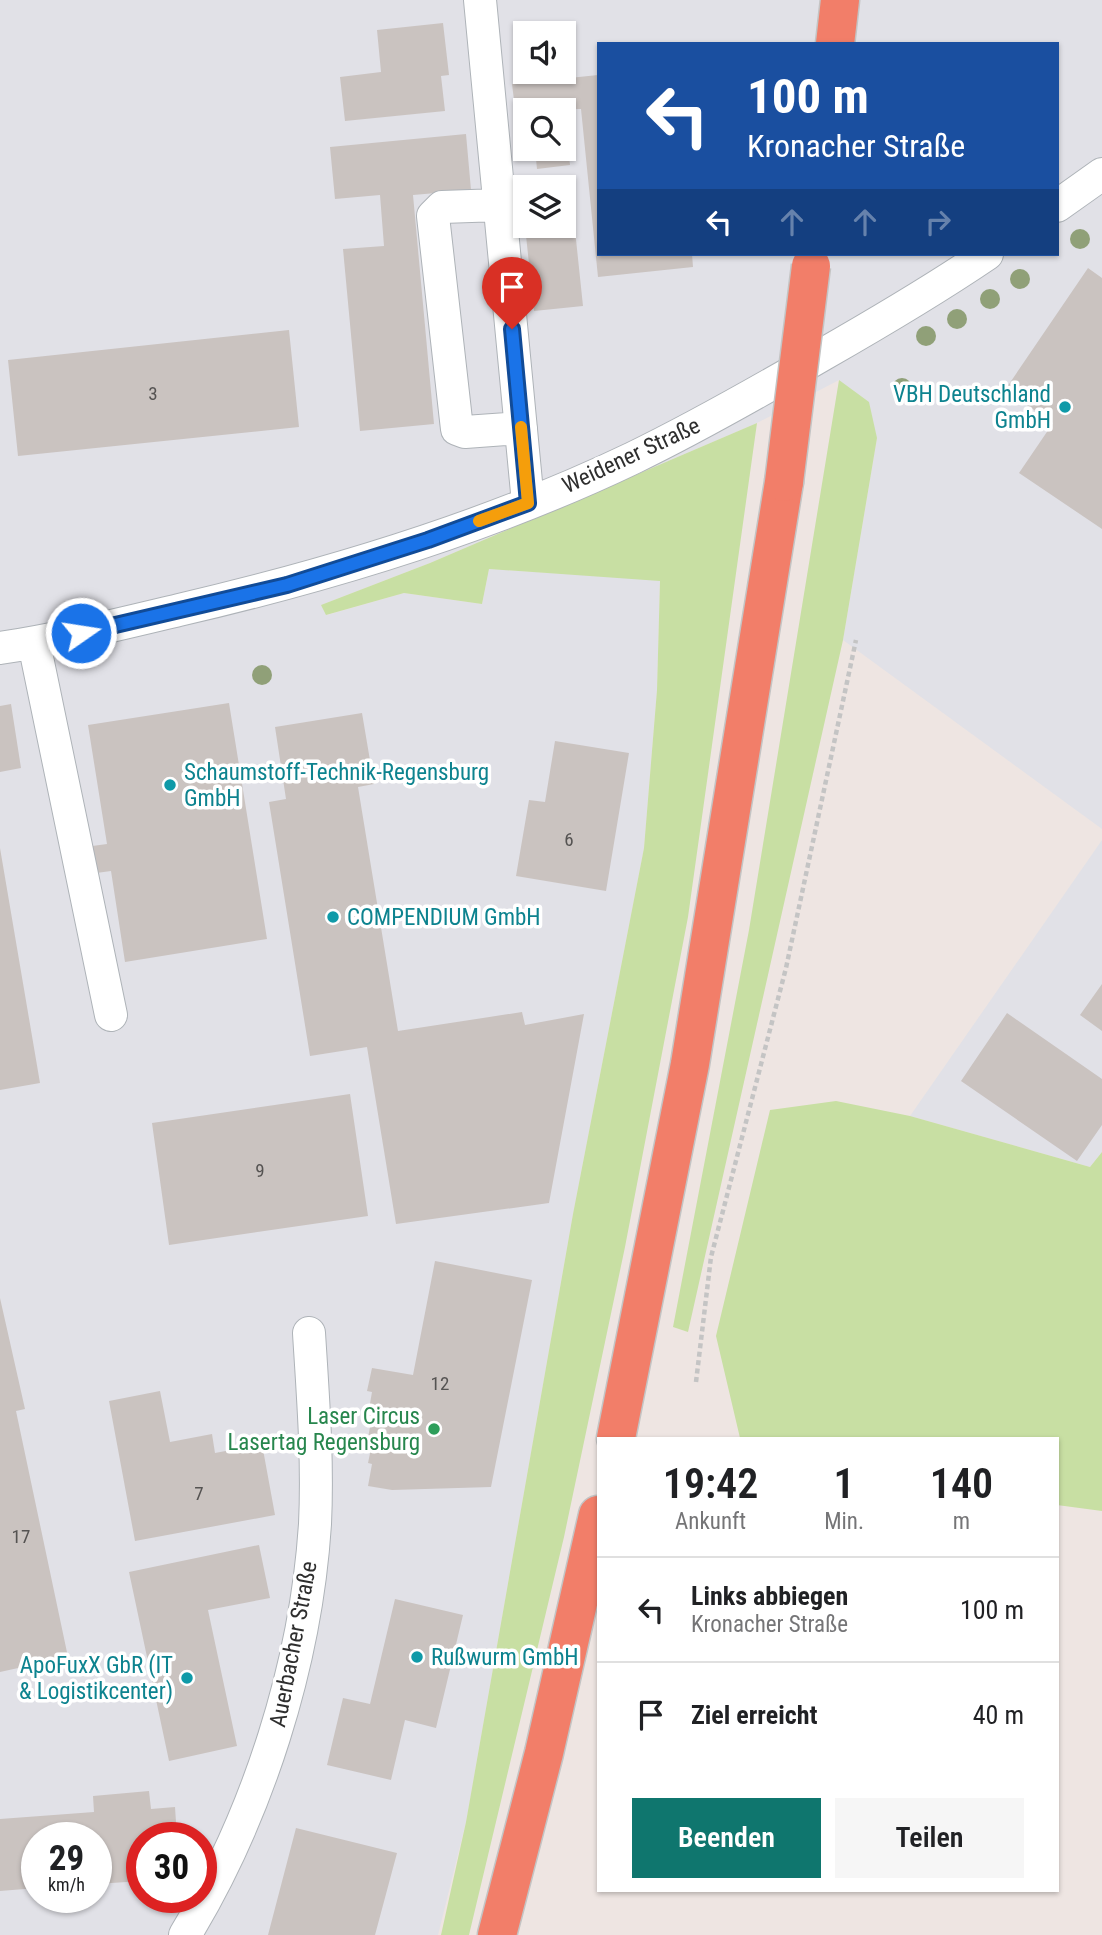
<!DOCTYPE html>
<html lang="de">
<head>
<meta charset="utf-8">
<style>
  :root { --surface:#fff; --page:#f6f6f6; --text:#202124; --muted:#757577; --line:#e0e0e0; --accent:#0f766e }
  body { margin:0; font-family:"Roboto Condensed",sans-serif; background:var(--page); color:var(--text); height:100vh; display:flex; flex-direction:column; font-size:26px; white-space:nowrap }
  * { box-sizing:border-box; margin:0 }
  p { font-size:23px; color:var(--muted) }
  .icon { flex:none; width:38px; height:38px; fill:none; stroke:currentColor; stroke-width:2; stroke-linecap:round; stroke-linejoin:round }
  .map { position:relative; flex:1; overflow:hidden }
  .details { position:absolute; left:597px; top:1437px; width:462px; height:455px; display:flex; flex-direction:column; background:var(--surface); border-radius:0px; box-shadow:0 2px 5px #0004 }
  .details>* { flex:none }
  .banner { position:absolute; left:597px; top:42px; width:462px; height:214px; border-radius:0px; box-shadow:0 2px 5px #0004; background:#1a4fa0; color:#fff; overflow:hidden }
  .buttons { position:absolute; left:513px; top:21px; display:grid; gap:14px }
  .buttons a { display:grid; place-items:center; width:63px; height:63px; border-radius:0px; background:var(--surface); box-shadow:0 2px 5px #0004; font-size:35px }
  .speed { position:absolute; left:21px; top:1822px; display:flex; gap:14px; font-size:35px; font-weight:700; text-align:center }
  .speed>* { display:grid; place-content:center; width:91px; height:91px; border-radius:50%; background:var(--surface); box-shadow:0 2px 5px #0004; line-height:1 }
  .speed small { font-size:18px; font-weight:400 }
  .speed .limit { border:10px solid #d22; background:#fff; color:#111 }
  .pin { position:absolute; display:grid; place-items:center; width:60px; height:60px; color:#fff; margin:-72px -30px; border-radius:50% 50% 50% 0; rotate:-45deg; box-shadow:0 0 7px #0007 }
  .pin .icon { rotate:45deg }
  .me { position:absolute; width:77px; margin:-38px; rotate:77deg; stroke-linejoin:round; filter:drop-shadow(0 0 5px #0008) }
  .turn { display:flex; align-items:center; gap:24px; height:147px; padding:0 35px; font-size:32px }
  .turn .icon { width:91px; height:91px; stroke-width:2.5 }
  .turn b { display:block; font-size:49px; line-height:60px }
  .lanes { display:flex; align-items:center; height:66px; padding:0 35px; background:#0003; justify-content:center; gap:35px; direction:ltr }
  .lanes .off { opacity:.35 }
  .eta { display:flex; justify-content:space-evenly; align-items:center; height:119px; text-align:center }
  .eta b { font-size:42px; font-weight:600; line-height:49px }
  .primary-button { display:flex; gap:14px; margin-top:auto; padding:14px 35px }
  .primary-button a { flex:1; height:80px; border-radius:0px; background:var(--accent); color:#fff; font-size:28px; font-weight:600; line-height:80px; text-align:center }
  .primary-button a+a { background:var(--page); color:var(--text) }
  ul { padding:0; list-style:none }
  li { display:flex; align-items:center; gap:21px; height:105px; padding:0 35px; border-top:2px solid var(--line) }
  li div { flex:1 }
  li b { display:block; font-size:26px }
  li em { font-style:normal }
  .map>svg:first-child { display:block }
  .industrial { fill:#e1e1e7; fill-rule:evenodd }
  .green { fill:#c8dfa3 }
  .building { fill:#cac3c0 }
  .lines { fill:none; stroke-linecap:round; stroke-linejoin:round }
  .minor-casing { stroke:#aeb3b8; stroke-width:34 }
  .highway-casing { stroke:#c4c4c4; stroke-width:41 }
  .path { stroke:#c4c4c4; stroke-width:4.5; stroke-dasharray:5 3.5; stroke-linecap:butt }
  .minor { stroke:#fff; stroke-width:32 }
  .highway { stroke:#f27e69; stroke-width:38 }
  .highway-bridge-casing { stroke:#c4c4c4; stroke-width:41; stroke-linecap:butt }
  .highway-bridge { stroke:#f27e69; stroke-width:38 }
  .tree { fill:#90a078 }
  .route-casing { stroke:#114b97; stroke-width:18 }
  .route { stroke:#1a73e8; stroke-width:12 }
  .slow { stroke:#f59e0b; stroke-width:12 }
  .culture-dot { fill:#0f9aa8; stroke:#fff; stroke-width:2.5 }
  .leisure-dot { fill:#2e9e5b; stroke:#fff; stroke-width:2.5 }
  .labels { text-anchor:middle; stroke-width:7; stroke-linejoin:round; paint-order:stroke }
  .number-label { font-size:19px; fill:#555352 }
  .culture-label { font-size:23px; fill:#0d838f; stroke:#fff; text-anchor:start }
  .street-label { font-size:23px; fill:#2e2e2e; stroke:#fff }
  .leisure-label { font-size:23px; fill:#27864d; stroke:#fff; text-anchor:end }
</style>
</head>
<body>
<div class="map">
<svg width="1102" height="1935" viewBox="0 0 1102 1935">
  <rect width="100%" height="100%" fill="#eee5e2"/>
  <path class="industrial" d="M0,0H1102V829L843,640L877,438L839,380L757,423L430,563L321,605L327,615L404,593L482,604L489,569L660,580L657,690L644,848L573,1214L466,1822L438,1935H0ZM525,33H564V72H525ZM598,44H1057V254H598ZM525,110H564V149H525ZM525,187H564V226H525ZM37,1838H96V1897H37ZM142,1838H201V1897H142Z
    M1102,840V1152L1090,1167L910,1116Z"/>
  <path class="green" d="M839,380L869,402L877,438L843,640L688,1332L673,1327L749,930Z
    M757,423L688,917L625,1247L564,1537L469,1935H441L466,1822L573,1214L644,848L657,690L660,581L489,569L482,604L404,593L326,615L321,605L430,563Z
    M836,1101L910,1116L1090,1167L1102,1152V1511L1057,1505V1438H740L716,1336L770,1110Z"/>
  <path class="building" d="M443,23L449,75L441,76L445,111L345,121L340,77L381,72L377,30Z
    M598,75V254H692L693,267L598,277L581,109L525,110V115L516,116L512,84Z
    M564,115L570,165L537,169L535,149H564Z
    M466,134L471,190L413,195L434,424L360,431L343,249L384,246L380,195L335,199L330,147Z
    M564,192H571L583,306L534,311L525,226H564Z
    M1088,268L1102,278V529L1019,473L1053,423L1005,390Z
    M289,330L299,427L18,456L8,360Z
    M229,703L267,939L125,962L111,871L89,874L85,847L107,844L88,725Z
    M11,704L21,768L0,772V706Z
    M362,713L374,784L358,787L398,1031L522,1012L525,1025L584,1014L549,1203L396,1224L367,1047L310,1056L269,802L286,799L275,727Z
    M555,741L629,753L606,891L516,876L529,800L545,802Z
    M0,848L40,1083L0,1090Z
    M1102,984V1031L1080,1015Z
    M1007,1013L1102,1079V1125L1077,1161L961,1081Z
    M350,1094L368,1216L169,1245L152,1123Z
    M435,1261L532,1280L491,1487L392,1490L368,1486L372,1464L368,1463L373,1439L368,1438L372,1416L368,1415L372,1392L367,1391L372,1368L413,1375Z
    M0,1298L25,1409L16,1411L68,1657L0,1672Z
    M160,1391L170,1442L212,1434L215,1453L262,1444L275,1515L135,1541L109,1401Z
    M259,1545L270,1598L208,1610L237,1746L169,1761L129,1572Z
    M395,1599L463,1615L436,1728L405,1720L391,1780L327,1765L343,1698L370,1704Z
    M149,1791L151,1809L175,1807L177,1838H142V1881L96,1884V1838H37V1888L0,1891V1819L94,1812L93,1796Z
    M296,1828L397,1853L375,1935H268Z"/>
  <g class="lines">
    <defs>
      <path id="minor" d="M480,0L528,503
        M500,205L442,207L433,216L457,429L465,432L521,428
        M1057,206L1102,174
        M34,643L111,1015
        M0,648C60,639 120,624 179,610C334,574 489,527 633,458C697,427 760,391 822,355C878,323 934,290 987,254
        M185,1935C258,1815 306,1664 315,1524C318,1460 313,1397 309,1333"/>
      <path id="highway" d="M835,44L840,0
        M616,1438L690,1064L784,482
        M497,1935L544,1753L598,1515"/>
    </defs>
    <use href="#minor" class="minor-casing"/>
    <use href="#highway" class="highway-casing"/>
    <path class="path" d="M696,1382L711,1257L786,968L856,640"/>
    <use href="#minor" class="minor"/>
    <use href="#highway" class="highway"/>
    <defs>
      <path id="highway-bridge" d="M784,482L811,266"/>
    </defs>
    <use href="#highway-bridge" class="highway-bridge-casing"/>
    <use href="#highway-bridge" class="highway-bridge"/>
  </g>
  <g class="tree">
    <circle cx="1080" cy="239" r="10"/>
    <circle cx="1020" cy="279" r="10"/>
    <circle cx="990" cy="299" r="10"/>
    <circle cx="957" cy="319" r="10"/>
    <circle cx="926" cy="336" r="10"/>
    <circle cx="902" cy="388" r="10"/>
    <circle cx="262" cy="675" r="10"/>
  </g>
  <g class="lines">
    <defs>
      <path id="route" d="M81,633L287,585L428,540L528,503L512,329"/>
    </defs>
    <use href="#route" class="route-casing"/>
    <use href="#route" class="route"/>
    <path class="slow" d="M479,521L528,503L521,427"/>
  </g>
  <g class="culture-dot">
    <circle cx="1065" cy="407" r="7"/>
    <circle cx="170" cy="785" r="7"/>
    <circle cx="333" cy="917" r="7"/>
    <circle cx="417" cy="1657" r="7"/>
    <circle cx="187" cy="1678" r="7"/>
  </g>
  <circle class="leisure-dot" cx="434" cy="1429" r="7"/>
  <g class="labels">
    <g class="number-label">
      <text x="153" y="400">3</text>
      <text x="569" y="846">6</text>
      <text x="260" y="1177">9</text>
      <text x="440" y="1390">12</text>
      <text x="199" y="1500">7</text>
      <text x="21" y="1543">17</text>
    </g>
    <g class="culture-label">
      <text x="1051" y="402" text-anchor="end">VBH Deutschland<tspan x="1051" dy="26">GmbH</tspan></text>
      <text x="184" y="780">Schaumstoff-Technik-Regensburg<tspan x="184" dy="26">GmbH</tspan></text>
      <text x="347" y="925">COMPENDIUM GmbH</text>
      <text x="431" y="1665">Rußwurm GmbH</text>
      <text x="173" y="1673" text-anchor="end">ApoFuxX GbR (IT<tspan x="173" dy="26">&amp; Logistikcenter)</tspan></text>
    </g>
    <g class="street-label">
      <text transform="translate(631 455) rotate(-25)" y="8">Weidener Straße</text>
      <text transform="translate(293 1644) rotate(-79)" y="8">Auerbacher Straße</text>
    </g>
    <g class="leisure-label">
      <text x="420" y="1424">Laser Circus<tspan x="420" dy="26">Lasertag Regensburg</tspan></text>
    </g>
  </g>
</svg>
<div class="buttons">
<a><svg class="icon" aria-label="sound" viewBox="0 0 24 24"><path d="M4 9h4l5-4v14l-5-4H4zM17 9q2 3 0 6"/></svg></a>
<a><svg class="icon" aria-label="search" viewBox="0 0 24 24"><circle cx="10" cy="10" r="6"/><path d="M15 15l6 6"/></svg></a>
<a><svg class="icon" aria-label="layers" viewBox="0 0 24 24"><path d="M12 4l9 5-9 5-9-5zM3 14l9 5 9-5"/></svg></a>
</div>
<div class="speed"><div>29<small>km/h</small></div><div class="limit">30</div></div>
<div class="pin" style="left:512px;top:329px;background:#d93025"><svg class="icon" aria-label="arrive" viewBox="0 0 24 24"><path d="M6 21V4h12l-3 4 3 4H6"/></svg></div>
<svg class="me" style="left:81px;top:633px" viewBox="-20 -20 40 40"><circle r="17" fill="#1a73e8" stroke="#fff" stroke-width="3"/><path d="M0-11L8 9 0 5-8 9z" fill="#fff"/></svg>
<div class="banner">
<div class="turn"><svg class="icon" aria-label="left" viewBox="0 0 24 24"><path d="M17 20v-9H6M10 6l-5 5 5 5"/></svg><div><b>100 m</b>Kronacher Straße</div></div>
<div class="lanes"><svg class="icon" aria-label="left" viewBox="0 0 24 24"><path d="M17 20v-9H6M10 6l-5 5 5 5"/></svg><svg class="icon off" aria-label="ahead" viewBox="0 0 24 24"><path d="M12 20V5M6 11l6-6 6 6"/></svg><svg class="icon off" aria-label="ahead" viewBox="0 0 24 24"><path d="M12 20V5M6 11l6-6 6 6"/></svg><svg class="icon off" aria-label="right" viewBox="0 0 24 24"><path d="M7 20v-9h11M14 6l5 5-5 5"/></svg></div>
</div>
<section class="details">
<div class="eta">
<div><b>19:42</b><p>Ankunft</p></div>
<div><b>1</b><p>Min.</p></div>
<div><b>140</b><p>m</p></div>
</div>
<ul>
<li><svg class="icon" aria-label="left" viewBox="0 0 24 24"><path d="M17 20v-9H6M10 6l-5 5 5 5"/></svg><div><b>Links abbiegen</b><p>Kronacher Straße</p></div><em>100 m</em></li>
<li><svg class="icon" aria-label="arrive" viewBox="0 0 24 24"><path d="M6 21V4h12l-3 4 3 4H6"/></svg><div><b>Ziel erreicht</b></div><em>40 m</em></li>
</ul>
<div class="primary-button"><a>Beenden</a><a>Teilen</a></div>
</section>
</div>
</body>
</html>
